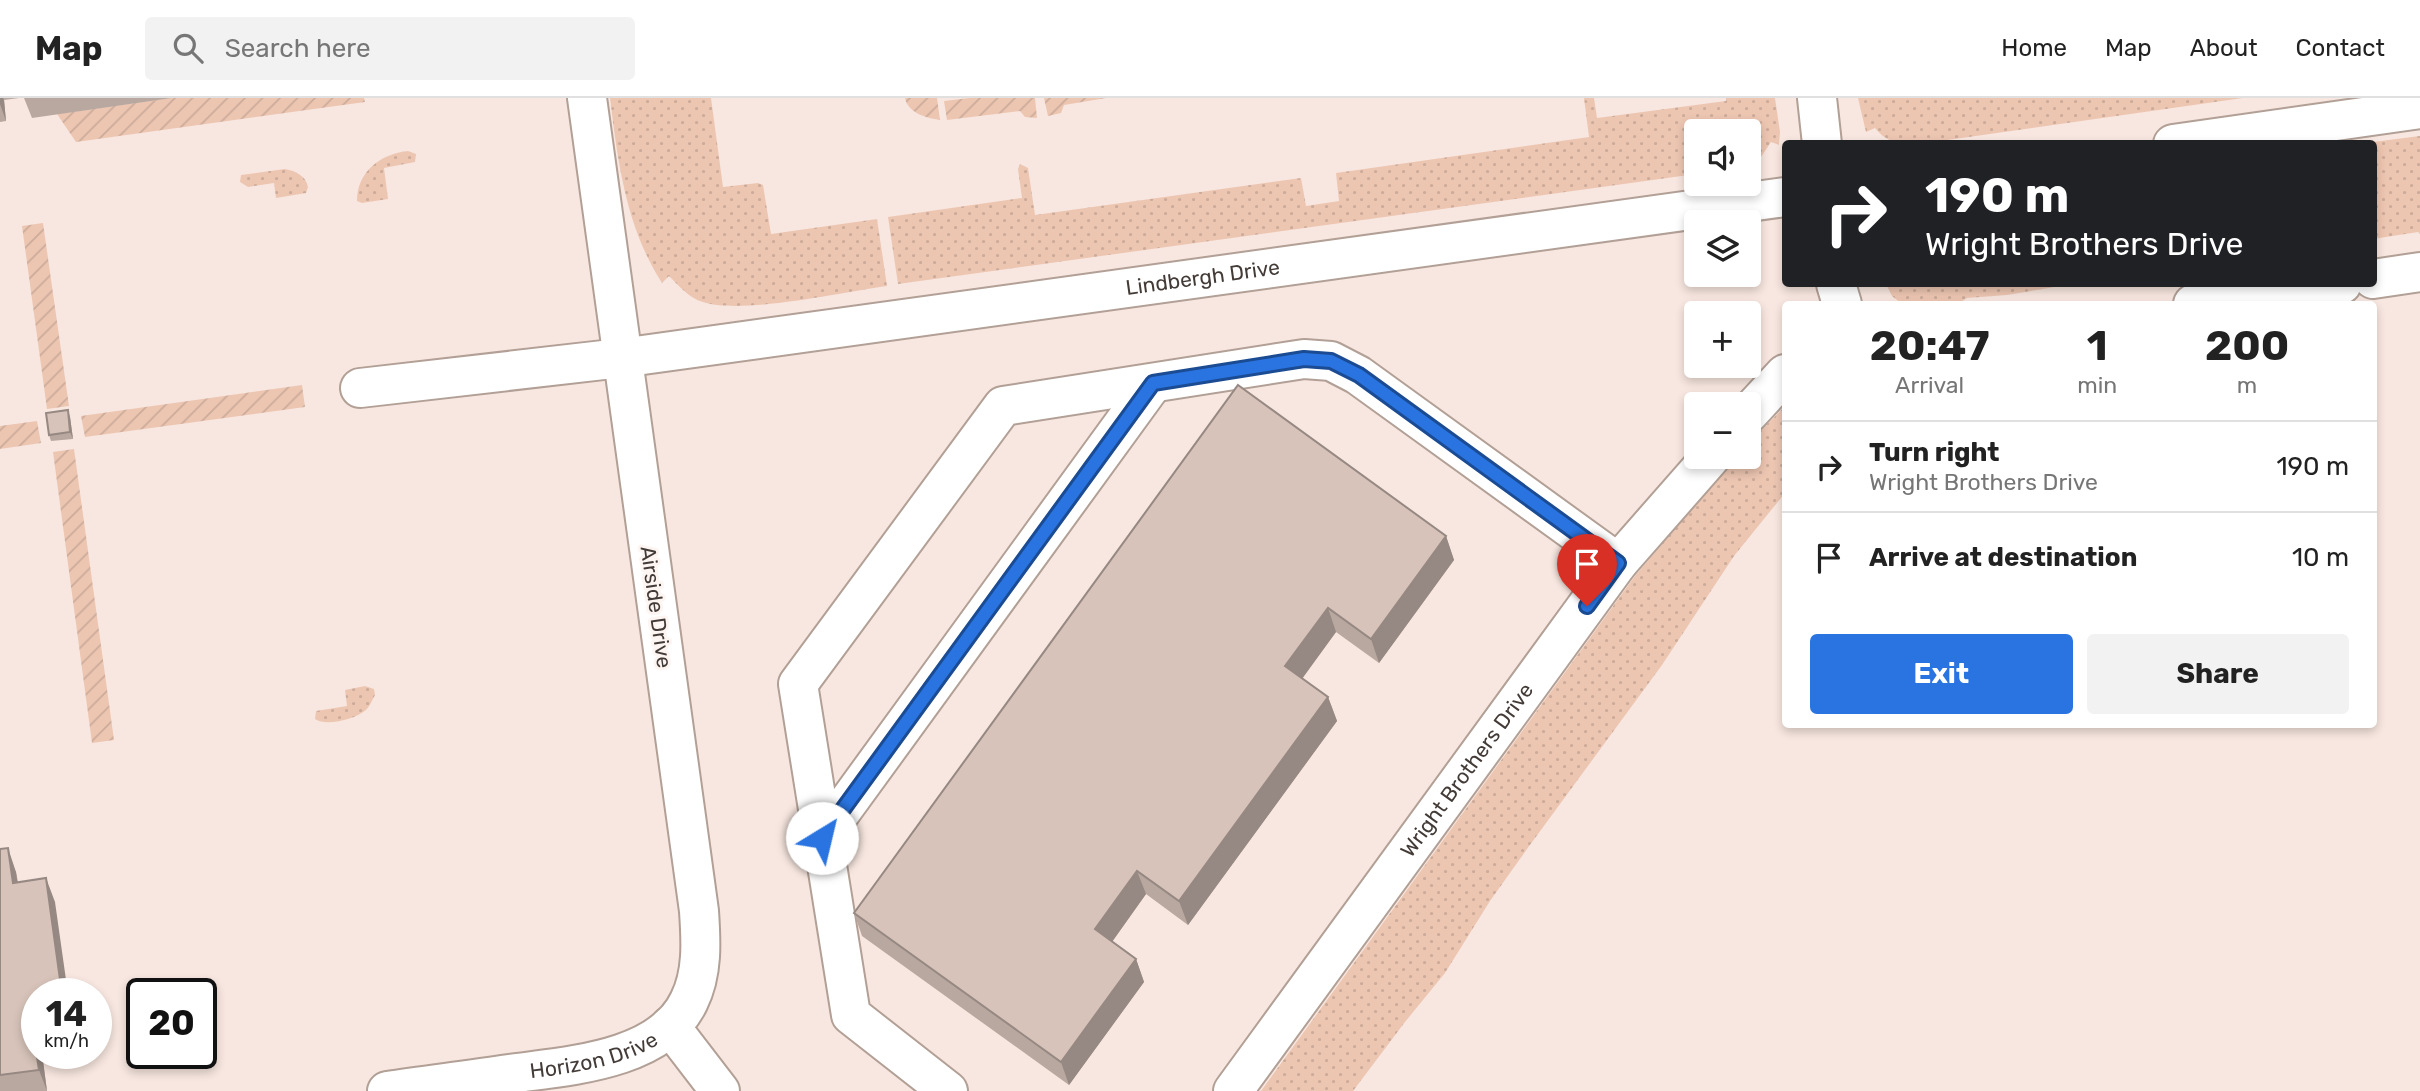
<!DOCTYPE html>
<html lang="en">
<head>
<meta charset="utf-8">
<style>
  :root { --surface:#fff; --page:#f2f2f2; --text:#222; --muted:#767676; --line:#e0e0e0; --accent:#2974e0 }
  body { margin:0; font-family:Rubik,sans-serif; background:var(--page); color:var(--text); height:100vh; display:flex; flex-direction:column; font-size:26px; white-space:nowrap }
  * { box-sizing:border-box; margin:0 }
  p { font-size:23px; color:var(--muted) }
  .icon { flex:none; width:38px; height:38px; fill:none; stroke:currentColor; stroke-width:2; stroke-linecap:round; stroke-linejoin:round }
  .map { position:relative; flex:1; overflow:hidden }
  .sheet { position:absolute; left:1782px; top:203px; width:595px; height:427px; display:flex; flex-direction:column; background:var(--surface); border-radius:7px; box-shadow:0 4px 10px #0003 }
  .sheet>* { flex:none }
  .guide { position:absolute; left:1782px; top:42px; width:595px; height:147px; border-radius:7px; box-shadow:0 4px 10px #0003; background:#202124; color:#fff; overflow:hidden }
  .fabs { position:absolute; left:1684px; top:21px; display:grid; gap:14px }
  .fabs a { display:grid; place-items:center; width:77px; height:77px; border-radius:7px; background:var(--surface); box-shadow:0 4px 10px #0003; font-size:35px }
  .speed { position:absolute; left:21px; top:880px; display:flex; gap:14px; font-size:35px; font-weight:700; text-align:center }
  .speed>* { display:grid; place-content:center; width:91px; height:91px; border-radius:50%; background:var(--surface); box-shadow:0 4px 10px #0003; line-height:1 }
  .speed small { font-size:18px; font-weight:400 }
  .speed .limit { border:4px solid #111; border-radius:10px; background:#fff; color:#111 }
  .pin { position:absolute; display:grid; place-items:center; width:60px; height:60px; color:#fff; margin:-72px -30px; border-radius:50% 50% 50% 0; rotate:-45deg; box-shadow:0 0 7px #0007 }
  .pin .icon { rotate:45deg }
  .me { position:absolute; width:77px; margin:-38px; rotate:36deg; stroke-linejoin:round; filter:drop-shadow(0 0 5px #0008) }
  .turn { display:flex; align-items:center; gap:24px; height:147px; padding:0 28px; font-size:32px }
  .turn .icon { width:91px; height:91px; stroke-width:2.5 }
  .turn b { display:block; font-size:49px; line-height:60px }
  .eta { display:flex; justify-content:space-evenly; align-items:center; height:119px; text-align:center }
  .eta b { font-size:42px; font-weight:700; line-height:49px }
  .primary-button { display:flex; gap:14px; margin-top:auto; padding:14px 28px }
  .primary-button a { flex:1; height:80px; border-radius:7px; background:var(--accent); color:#fff; font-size:28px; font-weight:700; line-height:80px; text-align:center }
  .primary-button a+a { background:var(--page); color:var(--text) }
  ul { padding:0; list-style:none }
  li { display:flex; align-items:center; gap:21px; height:91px; padding:0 28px; border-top:2px solid var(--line) }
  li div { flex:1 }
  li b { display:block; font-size:26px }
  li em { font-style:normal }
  header { display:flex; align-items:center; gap:42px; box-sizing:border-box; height:98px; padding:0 35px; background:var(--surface); border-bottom:2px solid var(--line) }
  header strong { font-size:33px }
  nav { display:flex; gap:38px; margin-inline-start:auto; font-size:24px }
  .search { width:490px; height:63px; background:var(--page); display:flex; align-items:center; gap:18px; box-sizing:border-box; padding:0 24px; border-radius:7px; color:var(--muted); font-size:26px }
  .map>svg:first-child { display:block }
  .built { fill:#f8e7e0; fill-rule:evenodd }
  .grass { fill:url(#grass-dots) }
  .garden { fill:url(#garden-furrows) }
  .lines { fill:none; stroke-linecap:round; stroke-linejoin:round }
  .minor-casing { stroke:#b2a096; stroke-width:42 }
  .minor { stroke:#fff; stroke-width:38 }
  .wall { fill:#b9a89f }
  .shaded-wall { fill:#968882 }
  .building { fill:#d7c3b9; stroke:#968882; stroke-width:2 }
  .route-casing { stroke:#1b4b92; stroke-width:18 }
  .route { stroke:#2974e0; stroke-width:12 }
  .labels { text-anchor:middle; stroke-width:6; stroke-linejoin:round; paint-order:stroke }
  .street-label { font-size:21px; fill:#433b37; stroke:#fdf5f1 }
</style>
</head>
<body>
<header>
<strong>Map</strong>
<div class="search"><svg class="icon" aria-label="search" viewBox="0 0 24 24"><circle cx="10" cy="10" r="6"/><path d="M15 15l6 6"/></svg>Search here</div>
<nav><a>Home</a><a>Map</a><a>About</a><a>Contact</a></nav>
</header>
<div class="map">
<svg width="2420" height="993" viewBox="0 0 2420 993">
  <defs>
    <pattern id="grass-dots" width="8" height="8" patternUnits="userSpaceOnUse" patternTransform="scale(1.75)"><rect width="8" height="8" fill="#edc6b2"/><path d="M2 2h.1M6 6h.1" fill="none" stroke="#ccab9a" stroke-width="1.8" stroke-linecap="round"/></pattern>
    <pattern id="garden-furrows" width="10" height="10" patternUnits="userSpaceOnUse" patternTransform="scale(1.75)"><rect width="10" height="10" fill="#edc6b2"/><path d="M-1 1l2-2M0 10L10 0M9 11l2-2" fill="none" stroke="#ccab9a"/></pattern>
  </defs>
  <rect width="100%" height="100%" fill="#fdf5f1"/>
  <path class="built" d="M0,0H2420V993H0ZM1696,33H1748V86H1696ZM1785,46H2373V186H1785ZM1696,124H1748V177H1696ZM1785,206H2373V626H1785ZM1696,215H1748V268H1696ZM1696,306H1748V359H1696ZM37,896H96V956H37ZM142,896H201V956H142Z"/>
  <path class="grass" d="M610,0H711L723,89L758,85L763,87L771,136L877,121L887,188C844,194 741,217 703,204C689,200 679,188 669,178L662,185C626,129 618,65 610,0Z
    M1584,0H1594L1597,20L1726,3V0H1775L1780,34L1779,47L1771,44L1759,62L1748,68V33H1696V76L898,186L888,119L1022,100L1018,71L1020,66L1028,70L1035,117L1301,80L1306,108L1339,103L1336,75L1589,39Z
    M1858,0H2243L1919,46C1900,46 1888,46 1875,30L1866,34Z
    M2420,38V136L2418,134L2373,141V46L2365,45Z
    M408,53L416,56L415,64L384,70L388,101L362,105L357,103C357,74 380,56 408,53Z
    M285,71C296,73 306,78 308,89L306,95L276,100L274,85L248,89L240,84L241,77Z
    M1886,186H2072L2007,197L1967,200L1958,206H1902L1892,198Z
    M1785,308V395L1734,458L1662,567L1527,751L1490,803L1445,875L1405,924L1353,993H1261L1635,478L1737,359H1748V346Z
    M365,588L374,591L375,597C372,602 370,608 366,612C356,621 326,629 315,621L316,613L347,608L345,592Z"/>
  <path class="garden" d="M171,0H364L365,4L76,44L57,16Z
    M905,0H937L940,22C926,20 908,15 905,0Z
    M969,0H1035L1037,20L1025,19L1020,13L947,22L944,3Z
    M1044,0H1106L1064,7L1061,15L1048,18Z
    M43,125L69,308L47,311L22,128Z
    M302,287L305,309L85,339L81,318Z
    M37,323L41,345L0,351V328Z
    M74,351L114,642L92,645L53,354Z"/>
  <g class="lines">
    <defs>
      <g id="minor">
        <path d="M1817,0L1822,46"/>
        <path d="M2173,46L2420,11"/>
        <path d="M2373,181L2420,174"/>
        <path d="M1836,186L1842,206"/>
        <path d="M2193,206L2342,186"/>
        <path id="s1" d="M360,290L621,260L1785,99"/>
        <path d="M1748,316L1785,276"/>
        <path d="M822,740L1153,285"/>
        <path d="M670,928L720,993"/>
        <path id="s2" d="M387,993C428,987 469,982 509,976C567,968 661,963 689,903C703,875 701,843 699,813L587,0"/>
        <path d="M948,993L851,917L798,586L1003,308L1304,261L1331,263L1358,277L1618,465"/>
        <path id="s3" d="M1233,993L1618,465L1711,359"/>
      </g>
    </defs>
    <use href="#minor" class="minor-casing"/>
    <use href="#minor" class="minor"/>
  </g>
  <path class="wall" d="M0,0H19L4,2L6,23L0,24Z
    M24,0H172L32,20Z
    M1238,287L1446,438L1454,462L1379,565L1336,534L1302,580L1328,599L1337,623L1188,827L1146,796L1112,844L1136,861L1144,884L1069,987L862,838L854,815Z
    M70,319L73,341L51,343L49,337Z
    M0,751L16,774L18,784L55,804L37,896V956H76V958L43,963L47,993H0Z"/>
  <path class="shaded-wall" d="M0,0H3L4,2L6,23L0,6Z
    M68,312L70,319L73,341L70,334Z
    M1446,438L1454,462L1379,565L1371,541Z
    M1328,510L1336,534L1294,592L1285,568Z
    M1328,599L1337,623L1188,827L1179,803Z
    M8,750L16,774L21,809L13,785Z
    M1137,773L1146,796L1104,855L1095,831Z
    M46,780L55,804L68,896H62Z
    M1136,861L1144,884L1069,987L1061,964Z
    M34,939L37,947V956H40L43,963L47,993L39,972Z"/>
  <path class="building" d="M1238,287L1446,438L1371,541L1328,510L1285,568L1328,599L1179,803L1137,773L1095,831L1136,861L1061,964L854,815Z
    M68,312L70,334L49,337L46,315Z
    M8,750L13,785L46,780L62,896H37V939H34L39,972L0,977V751Z"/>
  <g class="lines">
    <defs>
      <path id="route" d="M822,740L1153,285L1304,261L1331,263L1359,277L1618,465L1587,508"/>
    </defs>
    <use href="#route" class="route-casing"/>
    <use href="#route" class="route"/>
  </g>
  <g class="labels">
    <g class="street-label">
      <text dy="7" stroke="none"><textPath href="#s1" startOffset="850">Lindbergh Drive</textPath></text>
      <text transform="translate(656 509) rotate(82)" y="7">Airside Drive</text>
      <text dy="7" stroke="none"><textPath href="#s3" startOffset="397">Wright Brothers Drive</textPath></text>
      <text dy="7" stroke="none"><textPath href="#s2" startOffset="210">Horizon Drive</textPath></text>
    </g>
  </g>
</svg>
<div class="fabs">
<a><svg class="icon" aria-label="sound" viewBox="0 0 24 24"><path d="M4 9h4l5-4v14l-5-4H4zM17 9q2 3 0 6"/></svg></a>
<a><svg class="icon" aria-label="layers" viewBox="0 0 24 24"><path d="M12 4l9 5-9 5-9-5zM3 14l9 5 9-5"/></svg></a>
<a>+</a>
<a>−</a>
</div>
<div class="speed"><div>14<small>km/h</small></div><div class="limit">20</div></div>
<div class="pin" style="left:1587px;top:508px;background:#d93025"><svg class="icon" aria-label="arrive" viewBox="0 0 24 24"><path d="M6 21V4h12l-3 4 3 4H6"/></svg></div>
<svg class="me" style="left:822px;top:740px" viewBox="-20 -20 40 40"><circle r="19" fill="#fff"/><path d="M0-13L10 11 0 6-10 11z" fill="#2974e0"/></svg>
<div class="guide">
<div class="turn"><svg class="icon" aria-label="right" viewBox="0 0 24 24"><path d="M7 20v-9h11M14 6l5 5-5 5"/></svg><div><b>190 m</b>Wright Brothers Drive</div></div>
</div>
<section class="sheet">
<div class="eta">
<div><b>20:47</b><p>Arrival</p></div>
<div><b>1</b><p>min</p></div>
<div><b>200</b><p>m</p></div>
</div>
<ul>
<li><svg class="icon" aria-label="right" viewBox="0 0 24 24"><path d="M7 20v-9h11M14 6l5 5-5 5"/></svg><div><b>Turn right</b><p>Wright Brothers Drive</p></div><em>190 m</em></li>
<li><svg class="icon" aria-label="arrive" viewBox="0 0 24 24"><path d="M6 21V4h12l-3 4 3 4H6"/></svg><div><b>Arrive at destination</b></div><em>10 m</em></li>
</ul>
<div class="primary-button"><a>Exit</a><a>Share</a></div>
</section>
</div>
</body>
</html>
